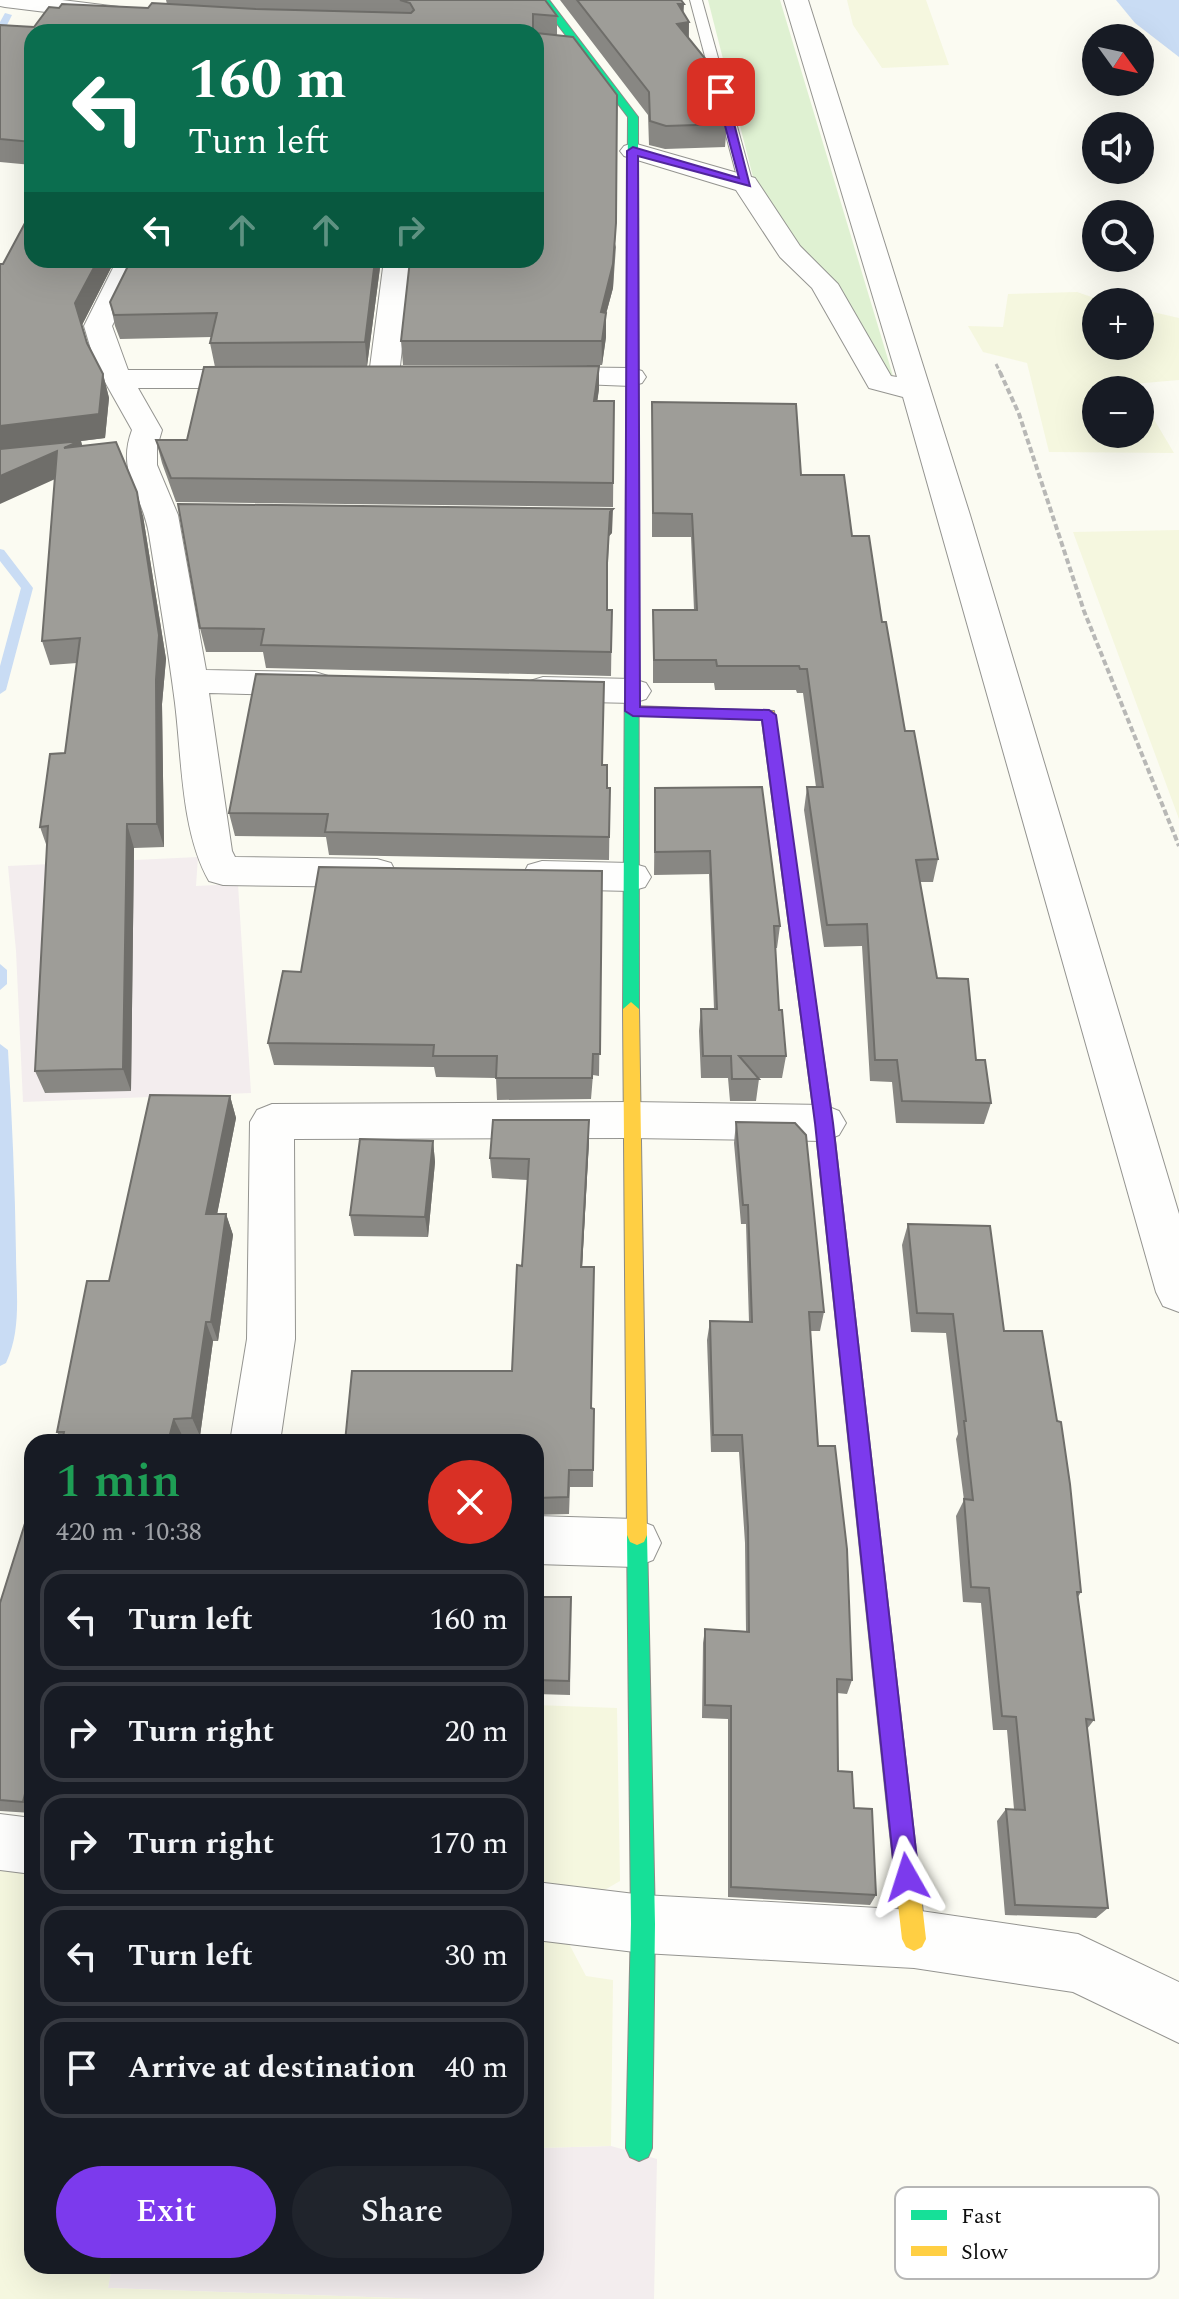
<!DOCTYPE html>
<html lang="en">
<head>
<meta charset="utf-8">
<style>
  :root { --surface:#171b24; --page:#20242c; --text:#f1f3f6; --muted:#9ea1a6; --line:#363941; --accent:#7c3aed }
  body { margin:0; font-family:Spectral,serif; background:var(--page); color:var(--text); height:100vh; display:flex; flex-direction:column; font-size:30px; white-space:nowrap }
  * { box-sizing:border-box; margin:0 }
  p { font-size:26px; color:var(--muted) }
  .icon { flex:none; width:44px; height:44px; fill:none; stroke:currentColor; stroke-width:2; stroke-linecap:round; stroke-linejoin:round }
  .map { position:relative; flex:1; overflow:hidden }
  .details { position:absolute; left:24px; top:1434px; width:520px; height:840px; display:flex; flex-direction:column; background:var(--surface); border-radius:24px; box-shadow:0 8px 32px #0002 }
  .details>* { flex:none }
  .hud { position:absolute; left:24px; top:24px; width:520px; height:244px; border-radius:24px; box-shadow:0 8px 32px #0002; background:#0b6e4f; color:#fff; overflow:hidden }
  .needle { width:52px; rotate:123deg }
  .buttons { position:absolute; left:1082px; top:24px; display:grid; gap:16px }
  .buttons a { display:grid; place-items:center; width:72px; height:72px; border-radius:50%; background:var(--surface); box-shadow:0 8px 32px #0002; font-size:40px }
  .pin { position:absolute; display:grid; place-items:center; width:68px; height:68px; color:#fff; margin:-34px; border-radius:16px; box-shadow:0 4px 12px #0006 }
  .me { position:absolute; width:88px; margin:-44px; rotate:354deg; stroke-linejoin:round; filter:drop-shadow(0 0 6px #0008) }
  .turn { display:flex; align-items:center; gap:28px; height:168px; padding:0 32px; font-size:36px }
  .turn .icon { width:104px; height:104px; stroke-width:2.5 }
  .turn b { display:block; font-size:56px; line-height:68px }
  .lanes { display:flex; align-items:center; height:76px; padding:0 32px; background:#0003; justify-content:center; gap:40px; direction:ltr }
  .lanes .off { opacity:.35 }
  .round { display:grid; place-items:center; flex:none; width:84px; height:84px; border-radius:42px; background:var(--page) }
  .head { display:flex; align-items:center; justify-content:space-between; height:136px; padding:0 32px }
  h1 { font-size:48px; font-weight:600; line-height:60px; color:#1e9e55 }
  .button { display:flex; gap:16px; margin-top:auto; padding:16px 32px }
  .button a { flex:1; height:92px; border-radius:48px; background:var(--accent); color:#fff; font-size:32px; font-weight:600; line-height:92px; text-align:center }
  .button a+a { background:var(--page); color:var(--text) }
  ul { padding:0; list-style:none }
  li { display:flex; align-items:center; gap:24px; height:100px; margin:0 16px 12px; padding:0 16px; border:4px solid var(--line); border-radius:24px }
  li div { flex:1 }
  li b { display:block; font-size:30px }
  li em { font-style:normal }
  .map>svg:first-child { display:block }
  .industrial { fill:#f3edee }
  .farmland { fill:#f5f7df }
  .green { fill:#dff1d2 }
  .water { fill:#c9dcf4 }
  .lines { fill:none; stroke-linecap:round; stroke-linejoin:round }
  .stream { fill:#c9dcf4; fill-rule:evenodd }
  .lane-casing { stroke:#949490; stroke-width:2 }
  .street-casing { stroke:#949490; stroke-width:2 }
  .fast-casing { stroke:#8b8b87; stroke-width:2 }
  .slow-casing { stroke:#8b8b87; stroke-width:2 }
  .path-far1 { stroke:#b8b8b6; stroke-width:3; stroke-dasharray:5 2; stroke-linecap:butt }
  .path { stroke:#b8b8b6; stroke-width:4; stroke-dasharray:6 3; stroke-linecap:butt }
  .lane { fill:#fefefd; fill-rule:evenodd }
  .street { fill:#fefefd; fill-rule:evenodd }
  .fast { fill:#16e098; fill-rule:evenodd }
  .slow { fill:#ffcf43; fill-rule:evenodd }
  .wall { fill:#888783 }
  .shaded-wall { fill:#6f6e6a }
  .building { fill:#9e9d98; stroke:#6f6e6a; stroke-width:2 }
  .route { fill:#7c3aed; stroke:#51269a; stroke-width:2 }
  .key { fill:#fff; stroke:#b6b6b6; stroke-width:2 }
  .key-label { font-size:22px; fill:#0d0d0d }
</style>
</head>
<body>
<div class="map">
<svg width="1179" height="2299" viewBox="0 0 1179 2299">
  <rect width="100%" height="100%" fill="#fbfbf2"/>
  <path class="industrial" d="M198,857L196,886L238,884L251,1093L23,1102L16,951L8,866Z
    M611,2146L657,2159L654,2299H425L108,2288L112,2266H536V2148Z"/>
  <path class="farmland" d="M847,0H926L949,65L882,68L853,25Z
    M1077,292L1106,302H1096V346H1140V309L1179,318V380L1133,384L1136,390H1096V434H1140V396L1174,453L1049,452L1027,363L983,352L968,326L1003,327L1008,294Z
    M1179,530V819L1073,532Z
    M536,1705L617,1708L620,1881L596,1895L536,1887Z
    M0,1864L32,1869V2266H112L108,2288L425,2299H0Z
    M536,1936L567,1940L586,1976L613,1980L611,2146L536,2148Z"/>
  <path class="green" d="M708,0H780L893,376L886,375L798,248L753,177Z"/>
  <path class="water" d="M1116,0H1179V57L1135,23Z"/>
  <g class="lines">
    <path class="stream" d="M5,13L12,15L4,31L0,34V22Z
      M0,549L4,550L33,588L6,690L0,694V666L21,588L0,561Z
      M0,964L7,970V984L0,990Z
      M0,1044L8,1050C12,1118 15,1186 16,1254C16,1290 22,1330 6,1363L0,1366Z"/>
    <defs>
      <path id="lane" d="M690,0H702L753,184L751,187L746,188L739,184Z"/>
      <path id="street" d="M0,0H62L119,7L127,9L131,14L127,19L119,21L5,7L0,6Z
        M784,0H808L970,515L1179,1214V1312L1163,1306L1156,1292L903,397L869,388L812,288L780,257L736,190L624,156L620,151L624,146L633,143L755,178L800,246L838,284L891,376L897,377Z
        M117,260H145L112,326L128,370H260L271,373L275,379L271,385L260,388H138L162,430L157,447V465L178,515L206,670L315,672L328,676L333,684L328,692L315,696L209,693L232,851L235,857L377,859L391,863L396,873L391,883L377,887L223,885L209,881C181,832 182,759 175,703C168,647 158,591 149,534C142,493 116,472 132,430L96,366L84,326Z
        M384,260H412L399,375L395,381L384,384L373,381L369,375Z
        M541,367L631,368L642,371L646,377L642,383L631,386L530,382L526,376L530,370Z
        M543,677L633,679L646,683L651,691L646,699L633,703L543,701L530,697L525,689L530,681Z
        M542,861L631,863L645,867L651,877L645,887L631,891L542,889L528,885L523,875L528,865Z
        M631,1102L824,1105L839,1111L846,1123L839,1135L824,1141L631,1138L294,1139L295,1339L280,1442H230L247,1339L250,1122L257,1110L272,1104Z
        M536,1516L635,1519L653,1526L661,1543L653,1560L635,1567L536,1564Z
        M0,1814L32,1818V1874L0,1870Z
        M536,1882L643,1895L914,1910L1078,1934L1179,1982V2043L1073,1992L914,1968L643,1953L536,1940Z"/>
      <path id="fast" d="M539,0H549L638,117L639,1009L631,1016L623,1009L628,117Z
        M801,950L809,956L833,1123L913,1825L909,1833L901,1837L893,1833L889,1825L815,1123L793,956Z
        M637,1525L644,1528L647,1535L655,1924L652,2148L648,2157L639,2161L630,2157L626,2148L631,1924L627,1535L630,1528Z"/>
      <path id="slow" d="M633,706L774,711L809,956L807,960L801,962L793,956L762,720L628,714L626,711Z
        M631,1002L639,1009L647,1535L644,1542L637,1545L630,1542L627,1535L623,1009Z
        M901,1813L909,1817L913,1825L926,1939L922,1947L914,1951L906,1947L902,1939L889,1825L893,1817Z"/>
    </defs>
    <use href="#lane" class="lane-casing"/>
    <use href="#street" class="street-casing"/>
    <use href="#fast" class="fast-casing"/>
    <use href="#slow" class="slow-casing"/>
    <path class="path-far1" d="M996,364L1001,374"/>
    <path class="path" d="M1000,372L1019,414L1084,611L1179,846"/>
    <use href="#lane" class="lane"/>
    <use href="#street" class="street"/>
    <use href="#fast" class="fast"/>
    <use href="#slow" class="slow"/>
  </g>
  <path class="wall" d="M166,0H545L557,16V35L616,247L613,288L606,314V337L602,365H403L401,341L536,260V32H32V165L0,162V25L34,27L148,8L167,4Z
    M560,0H681L683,13L689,22V38L727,124L725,147L665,149L649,145L648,115Z
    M32,260H115L82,325L87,343L103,374L109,398L105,438L81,441L82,446L143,516L166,659L162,704L164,847L134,848L131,1091L45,1093L35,1071L47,847L40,827L65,753L77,663L50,665L42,641L55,479L3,264Z
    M131,260H381L367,366L215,367L210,343L212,337L120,339L115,326L110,302Z
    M599,389L597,401H614L613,507L176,502L162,463L156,440H187Z
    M652,402L801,475L852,536L882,622L905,731L938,859L933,882H920L937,978L976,1060L991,1103L984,1124L896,1123L892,1082L870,1081L862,946L824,947L804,810L807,787H816L803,693H797L796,690H715L714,683H653V610H694L691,537H652Z
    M612,533L609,536L607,584V610H612L611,676L266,668L263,652H206L200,628Z
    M603,765L607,788H610L609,860L329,855L326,837L235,836L229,813Z
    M655,788L780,926L777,948H775L779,1010L786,1056L782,1078H758L759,1079L756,1101H730L728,1078H701L699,1031L701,1009H714L709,874L654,875Z
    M602,871L599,1076L593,1075L591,1099L497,1100L496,1078L436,1077L434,1067L274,1065L268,1043L301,972Z
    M230,1096L236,1118L217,1214H226L233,1235L218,1341H213L200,1436L62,1441L57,1432L109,1281Z
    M736,1122L824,1312L820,1331H810L818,1446L852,1680L847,1694L837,1693L838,1771L854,1808L876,1895L870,1905L728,1897V1719L702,1718L703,1643L705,1629L746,1631L745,1543L739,1452H711L707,1340L710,1321L749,1322L746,1224H741L734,1143Z
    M433,1141L435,1162L428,1237L354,1236L350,1215Z
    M589,1141L582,1267L591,1408L594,1409L593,1487H570L569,1514L536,1515V1442L512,1371L522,1266L528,1180L492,1178L490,1158Z
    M908,1224L1004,1331L1081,1592L1078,1597L1094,1720L1087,1729L1108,1908L1096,1918L1005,1915L997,1821L1006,1809H1014L1007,1730H993L981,1603L963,1602L956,1516L964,1500L956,1439L958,1434L946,1333L911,1332L902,1245Z
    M32,1517V1813L0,1811V1603Z
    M536,1597H571L570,1695L536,1694Z"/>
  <path class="shaded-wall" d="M673,0L684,4L683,23L689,22L688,45L676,46Z
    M616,223L613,288L606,314V337L602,365L601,312Z
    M98,260H115L81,327L75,303Z
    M375,260H381L367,366L365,342Z
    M599,366V389L594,425V401Z
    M103,374L109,398L105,438L81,441L87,465L64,448L0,451V426Z
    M57,451L64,475L0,504V476Z
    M137,492L143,516L166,659L162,704L164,847L157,824Z
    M613,509L612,533L609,536L607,587L610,512Z
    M127,824L134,848L131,1091L123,1069Z
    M230,1096L236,1118L213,1235L206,1214Z
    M589,1120V1141L581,1287V1267Z
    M433,1141L435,1162L428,1237L425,1217Z
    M226,1214L233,1235L218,1341L211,1322Z
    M206,1322L213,1341L200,1436L192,1418Z
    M174,1419L183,1437L181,1442H168Z
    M32,1765V1810L23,1802Z"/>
  <path class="building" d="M400,0H545L557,16L533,14V32H32V142L0,139V25L34,27L49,7L59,8L62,4L148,8L152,3L256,9L411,13L414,10L410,3Z
    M577,0H681L684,4H678L689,22L677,24L712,67L727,124L666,126L650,121L649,92Z
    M536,33L573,37L617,95L616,223L613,264L601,312L606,313L602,341H401L410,260H536Z
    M32,210V260H98L75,303L87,343L103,374L99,414L0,426V264H3Z
    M131,260H375L365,342L210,343L217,313L114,315L110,302Z
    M599,366L594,401H614L613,483L171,478L156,440H187L204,367Z
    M652,402L796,404L801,475H844L852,536H869L882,622H886L905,731H914L938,859L916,860L937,978L968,979L976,1060H985L991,1103L902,1101L897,1060H875L867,924L827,925L807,787H823L807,669H800L799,666H717L716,660H654L653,610H697L692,514L653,513Z
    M80,441L64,448L116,442L137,492L159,635L156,680L157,824H127L123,1069L35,1071L48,826L40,827L50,754L65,753L80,638L42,641L57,451L0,476V449Z
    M178,504L613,509L610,512L607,563V610H612L611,652L261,645L264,629L200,628Z
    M256,674L604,682L602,765H607V788H610L609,837L325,832L328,814L229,813Z
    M762,787L780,926H774L779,1010H782L786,1056H739L759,1079H732L731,1056H703L701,1009H717L710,851L655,852V788Z
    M319,867L602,871L600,1054H593L592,1078H496L497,1056H433L434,1045L268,1043L283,971L301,972Z
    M150,1095L230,1096L206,1214H226L211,1322H206L192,1418L174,1419L168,1442H62L64,1432H57L87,1281H109Z
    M493,1120H589L581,1267H594L591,1408L594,1409L593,1470H569L568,1497L536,1498V1442H345L352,1371H512L517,1265L522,1266L529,1159L490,1158Z
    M736,1122L795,1123L806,1135L824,1312H809L818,1446H835L847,1549L852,1680L837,1679L838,1771L852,1772L854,1808L872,1809L876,1895L731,1887V1706L705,1705V1629L749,1632L748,1527L742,1435H713L710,1321L752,1322L748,1205H743Z
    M360,1139L433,1141L425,1217L350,1215Z
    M908,1224L990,1226L1004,1331H1042L1057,1421L1061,1422L1070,1484L1081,1592H1077L1094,1720L1086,1719L1108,1908L1015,1905L1006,1809L1025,1810L1016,1717L1002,1716L989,1588L971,1587L964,1499L973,1500L964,1421H966L953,1314L917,1313Z
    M27,1517H32V1765L23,1802L0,1800V1603Z
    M536,1597H571L569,1681L536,1680Z"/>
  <path class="route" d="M721,89L726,92L750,186L638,156L640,707L769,710L776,715L833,1123L919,1877L916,1885L907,1888L899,1885L895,1877L815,1123L762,720L633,716L625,711L627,151L633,147L739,178L716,92Z"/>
  <rect x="895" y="2187" width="264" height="92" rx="12" class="key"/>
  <rect x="911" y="2210" width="36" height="10" fill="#16e098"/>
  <rect x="911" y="2246" width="36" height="10" fill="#ffcf43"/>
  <g class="key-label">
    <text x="961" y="2223">Fast</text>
    <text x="961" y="2259">Slow</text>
  </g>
</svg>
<div class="buttons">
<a><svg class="needle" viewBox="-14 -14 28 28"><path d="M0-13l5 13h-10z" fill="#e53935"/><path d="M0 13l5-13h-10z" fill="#9ea1a6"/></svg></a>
<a><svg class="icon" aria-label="sound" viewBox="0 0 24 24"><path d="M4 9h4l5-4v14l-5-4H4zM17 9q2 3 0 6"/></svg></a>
<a><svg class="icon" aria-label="search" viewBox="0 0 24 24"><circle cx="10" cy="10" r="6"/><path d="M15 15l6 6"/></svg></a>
<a>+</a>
<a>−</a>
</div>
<div class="pin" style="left:721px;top:92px;background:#d93025"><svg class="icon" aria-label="arrive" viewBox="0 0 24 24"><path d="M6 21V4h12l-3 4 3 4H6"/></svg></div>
<svg class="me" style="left:907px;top:1877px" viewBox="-20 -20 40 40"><path d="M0-17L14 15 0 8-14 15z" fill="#7c3aed" stroke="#fff" stroke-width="4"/></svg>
<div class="hud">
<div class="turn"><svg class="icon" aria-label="left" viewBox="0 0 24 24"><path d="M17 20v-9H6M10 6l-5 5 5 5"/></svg><div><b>160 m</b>Turn left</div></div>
<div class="lanes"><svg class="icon" aria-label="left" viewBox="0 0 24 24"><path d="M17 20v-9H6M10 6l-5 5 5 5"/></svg><svg class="icon off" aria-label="ahead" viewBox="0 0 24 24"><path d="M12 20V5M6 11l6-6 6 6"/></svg><svg class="icon off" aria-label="ahead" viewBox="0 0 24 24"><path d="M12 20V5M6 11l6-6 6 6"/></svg><svg class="icon off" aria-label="right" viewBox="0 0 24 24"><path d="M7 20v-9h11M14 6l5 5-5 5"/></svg></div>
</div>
<section class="details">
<div class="head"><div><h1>1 min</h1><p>420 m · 10:38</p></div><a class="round" style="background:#d93025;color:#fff"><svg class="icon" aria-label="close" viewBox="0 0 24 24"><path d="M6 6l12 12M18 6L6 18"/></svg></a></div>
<ul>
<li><svg class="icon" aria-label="left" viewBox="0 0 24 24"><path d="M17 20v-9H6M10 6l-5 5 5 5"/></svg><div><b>Turn left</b></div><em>160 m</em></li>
<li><svg class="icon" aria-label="right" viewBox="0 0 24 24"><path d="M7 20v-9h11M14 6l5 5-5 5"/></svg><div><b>Turn right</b></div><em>20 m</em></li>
<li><svg class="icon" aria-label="right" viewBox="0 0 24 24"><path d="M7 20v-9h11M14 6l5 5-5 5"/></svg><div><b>Turn right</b></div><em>170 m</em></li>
<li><svg class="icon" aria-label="left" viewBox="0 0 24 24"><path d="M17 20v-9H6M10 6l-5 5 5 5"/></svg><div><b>Turn left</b></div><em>30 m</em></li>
<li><svg class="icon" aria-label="arrive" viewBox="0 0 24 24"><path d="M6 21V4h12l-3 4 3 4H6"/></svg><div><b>Arrive at destination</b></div><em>40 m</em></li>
</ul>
<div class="button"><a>Exit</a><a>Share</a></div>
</section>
</div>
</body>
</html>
